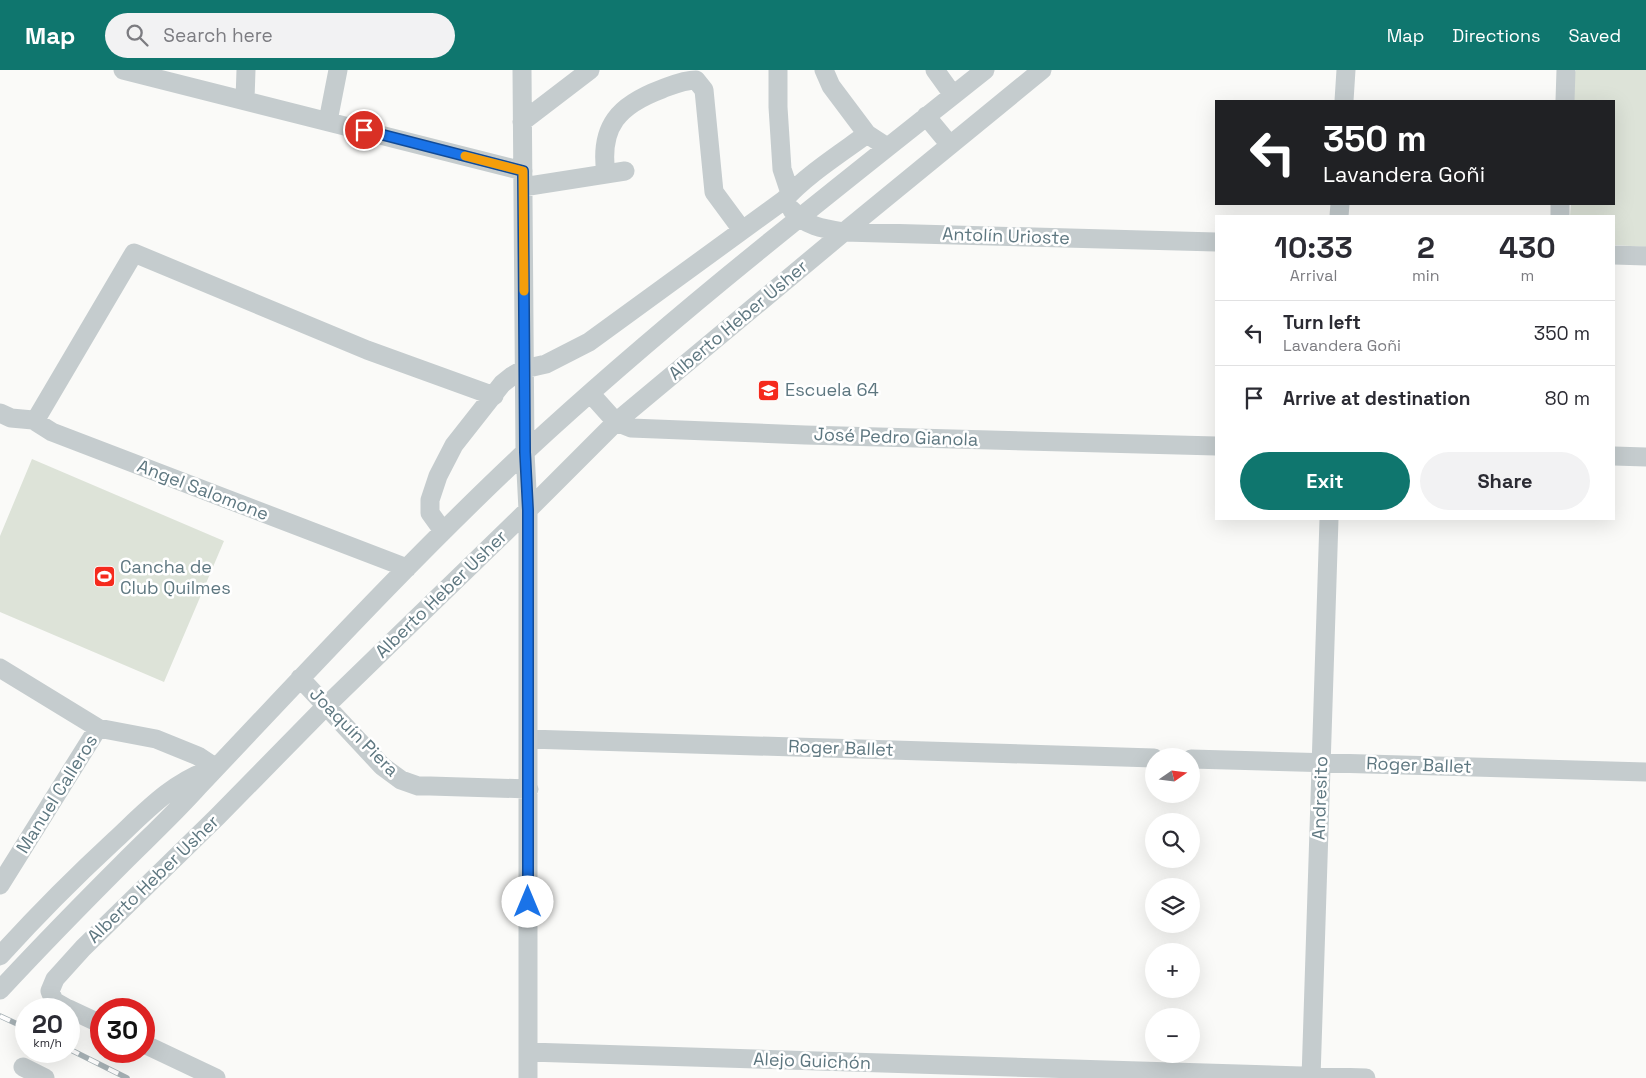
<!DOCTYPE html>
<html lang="en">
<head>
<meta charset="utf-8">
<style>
  :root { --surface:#fff; --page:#f2f2f3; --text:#2b2b33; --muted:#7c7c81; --line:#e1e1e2; --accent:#0f766e }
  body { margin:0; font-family:"Space Grotesk",sans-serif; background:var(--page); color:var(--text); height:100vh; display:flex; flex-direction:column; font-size:19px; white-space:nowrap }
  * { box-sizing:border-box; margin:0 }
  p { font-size:16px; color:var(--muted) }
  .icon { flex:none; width:28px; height:28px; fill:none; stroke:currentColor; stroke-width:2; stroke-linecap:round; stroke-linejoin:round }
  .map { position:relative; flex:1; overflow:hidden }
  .drawer { position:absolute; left:1215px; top:145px; width:400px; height:305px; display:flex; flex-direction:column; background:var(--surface); border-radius:0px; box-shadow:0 5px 20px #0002 }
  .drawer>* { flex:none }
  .guide { position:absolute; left:1215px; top:30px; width:400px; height:105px; border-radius:0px; box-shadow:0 5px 20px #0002; background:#202124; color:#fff; overflow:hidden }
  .needle { width:32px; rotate:76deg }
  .tools { position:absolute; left:1145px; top:678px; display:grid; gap:10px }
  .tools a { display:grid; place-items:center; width:55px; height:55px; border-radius:50%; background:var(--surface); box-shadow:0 5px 20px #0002; font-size:25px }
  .speed { position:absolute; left:15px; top:928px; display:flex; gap:10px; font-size:25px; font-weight:700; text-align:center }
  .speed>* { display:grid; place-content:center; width:65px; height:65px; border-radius:50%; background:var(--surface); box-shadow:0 5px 20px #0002; line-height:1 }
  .speed small { font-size:12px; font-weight:400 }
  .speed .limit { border:8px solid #d22; background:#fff; color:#111 }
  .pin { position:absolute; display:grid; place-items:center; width:42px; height:42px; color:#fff; margin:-21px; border:2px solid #fff; border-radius:50%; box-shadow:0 1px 5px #0007 }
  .me { position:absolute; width:55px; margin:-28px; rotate:0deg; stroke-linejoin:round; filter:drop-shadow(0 0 4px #0008) }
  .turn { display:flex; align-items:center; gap:18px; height:105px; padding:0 25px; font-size:22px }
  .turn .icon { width:65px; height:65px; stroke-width:2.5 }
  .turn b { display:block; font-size:35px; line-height:42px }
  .eta { display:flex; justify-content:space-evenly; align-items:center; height:85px; text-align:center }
  .eta b { font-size:30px; font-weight:700; line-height:35px }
  .action { display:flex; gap:10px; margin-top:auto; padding:10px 25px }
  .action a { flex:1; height:58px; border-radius:30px; background:var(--accent); color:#fff; font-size:20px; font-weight:700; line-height:58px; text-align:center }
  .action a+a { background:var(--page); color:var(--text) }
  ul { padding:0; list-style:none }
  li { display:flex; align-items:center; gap:15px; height:65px; padding:0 25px; border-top:1px solid var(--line) }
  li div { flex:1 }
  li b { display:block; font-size:19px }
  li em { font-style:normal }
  header { display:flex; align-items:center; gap:30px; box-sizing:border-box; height:70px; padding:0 25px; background:var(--accent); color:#fff }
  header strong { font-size:24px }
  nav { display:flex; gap:28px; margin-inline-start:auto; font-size:18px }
  .search { width:350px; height:45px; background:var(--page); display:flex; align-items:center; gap:12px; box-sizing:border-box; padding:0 18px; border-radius:28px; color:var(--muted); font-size:19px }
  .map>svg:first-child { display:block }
  .park { fill:#dde3d8 }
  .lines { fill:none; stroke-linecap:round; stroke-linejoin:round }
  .minor { stroke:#c5ccce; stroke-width:19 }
  .rail-casing { stroke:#a5b0b4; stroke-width:5.5 }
  .rail { stroke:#fff; stroke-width:4; stroke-dasharray:11; stroke-linecap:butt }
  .route-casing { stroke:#114b97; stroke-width:12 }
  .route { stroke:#1a73e8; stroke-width:9 }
  .slow { stroke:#f59e0b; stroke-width:9 }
  .labels { text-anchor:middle; stroke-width:5; stroke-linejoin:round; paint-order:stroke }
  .street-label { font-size:18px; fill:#5e7780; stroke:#fff }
  .poi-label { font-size:18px; fill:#5e7780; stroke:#fff; text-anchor:start }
</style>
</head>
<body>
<header>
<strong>Map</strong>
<div class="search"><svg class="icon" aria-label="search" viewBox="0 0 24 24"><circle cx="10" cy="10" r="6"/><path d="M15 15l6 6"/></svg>Search here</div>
<nav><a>Map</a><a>Directions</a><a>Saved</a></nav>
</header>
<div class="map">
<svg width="1646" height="1008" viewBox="0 0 1646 1008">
  <rect width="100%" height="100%" fill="#fafaf8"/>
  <path class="park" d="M1576,0H1646V177L1614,175V146H1570L1571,134H1614V31H1573L1574,4Z
    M32,389L224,471L164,612L0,542V466Z"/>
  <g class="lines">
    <path class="minor" d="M123,0L523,101
      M522,0L525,382L528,440V1008
      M778,0V37L782,99L790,123
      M824,0L831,16L867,64
      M935,0L953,25
      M245,30L246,0
      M1344,31L1346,0
      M1565,31L1566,0
      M926,46L950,75
      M328,51L338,0
      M522,52L590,0
      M606,104C599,56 619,35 662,19C673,15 683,10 696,10L704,20L714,122L742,160
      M523,117L625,101
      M792,140C804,156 825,159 844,162L1216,172
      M1339,146L1340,134
      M1560,146V134
      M1614,185L1646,186
      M590,323L616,352L631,358L805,365L1216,376
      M0,343L11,348L33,350L52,362L407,498
      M35,351L134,183L367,280L494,326
      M1614,386L1646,387
      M443,461L430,443V430L438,406L454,375L502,314L512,306L524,299L546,294L589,272L784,130C805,106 841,83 867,64L887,77
      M0,598L98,658L156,669L198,686L216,698
      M300,608L382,696L401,710L418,716H430L529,719
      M528,669L1154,688
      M1191,689L1646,702
      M0,815L98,658
      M0,886C37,845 75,807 115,770C145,742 172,712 212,699
      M0,920C40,877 81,835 123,793C148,768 175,743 199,716C306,603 412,488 526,381C672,246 829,124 985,0
      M68,939L54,931L50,921L55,909L83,878L217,747L326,636L528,440L616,352L844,162L1042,0
      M69,939L101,954
      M144,974L216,1008
      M528,982L1366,1008
      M23,997L45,1008
      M1311,1008L1329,449"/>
    <defs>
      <path id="rail" d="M0,946L26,958
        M69,979L127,1008"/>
    </defs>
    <use href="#rail" class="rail-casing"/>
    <use href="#rail" class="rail"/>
  </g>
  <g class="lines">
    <defs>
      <path id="route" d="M364,60L523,101L525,382L528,440V832"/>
    </defs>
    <use href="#route" class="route-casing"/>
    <use href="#route" class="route"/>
    <path class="slow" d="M465,86L523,101L524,221"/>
  </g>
  <defs>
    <symbol id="school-square" viewBox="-11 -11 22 22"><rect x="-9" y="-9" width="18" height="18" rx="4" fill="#f52a1d" stroke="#fff"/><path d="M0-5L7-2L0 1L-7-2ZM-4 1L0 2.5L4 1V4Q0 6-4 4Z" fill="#fff"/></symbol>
    <symbol id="stadium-square" viewBox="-11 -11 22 22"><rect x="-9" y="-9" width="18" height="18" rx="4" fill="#f52a1d" stroke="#fff"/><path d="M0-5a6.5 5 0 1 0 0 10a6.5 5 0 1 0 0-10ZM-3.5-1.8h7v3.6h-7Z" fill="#fff"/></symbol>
  </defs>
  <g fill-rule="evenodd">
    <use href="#school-square" x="756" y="308" width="25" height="25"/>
    <use href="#stadium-square" x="92" y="494" width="25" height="25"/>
  </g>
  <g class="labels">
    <g class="street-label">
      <text transform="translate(1006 166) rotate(2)" y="6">Antolín Urioste</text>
      <text transform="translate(738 250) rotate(-40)" y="6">Alberto Heber Usher</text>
      <text transform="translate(896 367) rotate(2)" y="6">José Pedro Gianola</text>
      <text transform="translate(203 420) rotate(21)" y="6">Angel Salomone</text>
      <text transform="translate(441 524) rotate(-44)" y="6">Alberto Heber Usher</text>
      <text transform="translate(354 662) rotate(45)" y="6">Joaquín Piera</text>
      <text transform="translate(841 678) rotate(2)" y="6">Roger Ballet</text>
      <text transform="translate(1419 695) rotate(2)" y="6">Roger Ballet</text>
      <text transform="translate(57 724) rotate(-58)" y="6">Manuel Calleros</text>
      <text transform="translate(1320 728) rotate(-88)" y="6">Andresito</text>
      <text transform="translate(153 809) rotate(-44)" y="6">Alberto Heber Usher</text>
      <text transform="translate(812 991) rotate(2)" y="6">Alejo Guichón</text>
    </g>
    <g class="poi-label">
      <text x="785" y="326">Escuela 64</text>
      <text x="120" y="503">Cancha de<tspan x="120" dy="21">Club Quilmes</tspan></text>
    </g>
  </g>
</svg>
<div class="tools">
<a><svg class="needle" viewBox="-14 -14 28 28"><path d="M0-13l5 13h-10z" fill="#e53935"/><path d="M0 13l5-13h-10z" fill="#7c7c81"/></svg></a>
<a><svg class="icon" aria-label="search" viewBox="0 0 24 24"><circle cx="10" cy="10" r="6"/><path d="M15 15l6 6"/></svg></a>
<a><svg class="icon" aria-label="layers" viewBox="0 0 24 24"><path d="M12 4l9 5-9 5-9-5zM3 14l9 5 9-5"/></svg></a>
<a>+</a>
<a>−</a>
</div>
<div class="speed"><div>20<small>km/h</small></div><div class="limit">30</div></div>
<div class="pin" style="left:364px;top:60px;background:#d93025"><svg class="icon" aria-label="arrive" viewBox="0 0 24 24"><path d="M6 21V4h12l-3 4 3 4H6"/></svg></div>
<svg class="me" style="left:528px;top:832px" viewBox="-20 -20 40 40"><circle r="19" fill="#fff"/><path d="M0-13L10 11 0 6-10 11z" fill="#1a73e8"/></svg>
<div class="guide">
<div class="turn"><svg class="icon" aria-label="left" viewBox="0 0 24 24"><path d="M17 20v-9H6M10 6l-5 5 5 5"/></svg><div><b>350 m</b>Lavandera Goñi</div></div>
</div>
<section class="drawer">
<div class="eta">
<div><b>10:33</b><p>Arrival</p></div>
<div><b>2</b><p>min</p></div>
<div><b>430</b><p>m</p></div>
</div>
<ul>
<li><svg class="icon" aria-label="left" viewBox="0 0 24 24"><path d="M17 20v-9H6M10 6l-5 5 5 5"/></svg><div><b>Turn left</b><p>Lavandera Goñi</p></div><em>350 m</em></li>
<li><svg class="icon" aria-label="arrive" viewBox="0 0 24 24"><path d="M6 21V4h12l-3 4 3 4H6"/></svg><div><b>Arrive at destination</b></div><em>80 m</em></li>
</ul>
<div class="action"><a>Exit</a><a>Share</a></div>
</section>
</div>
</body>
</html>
